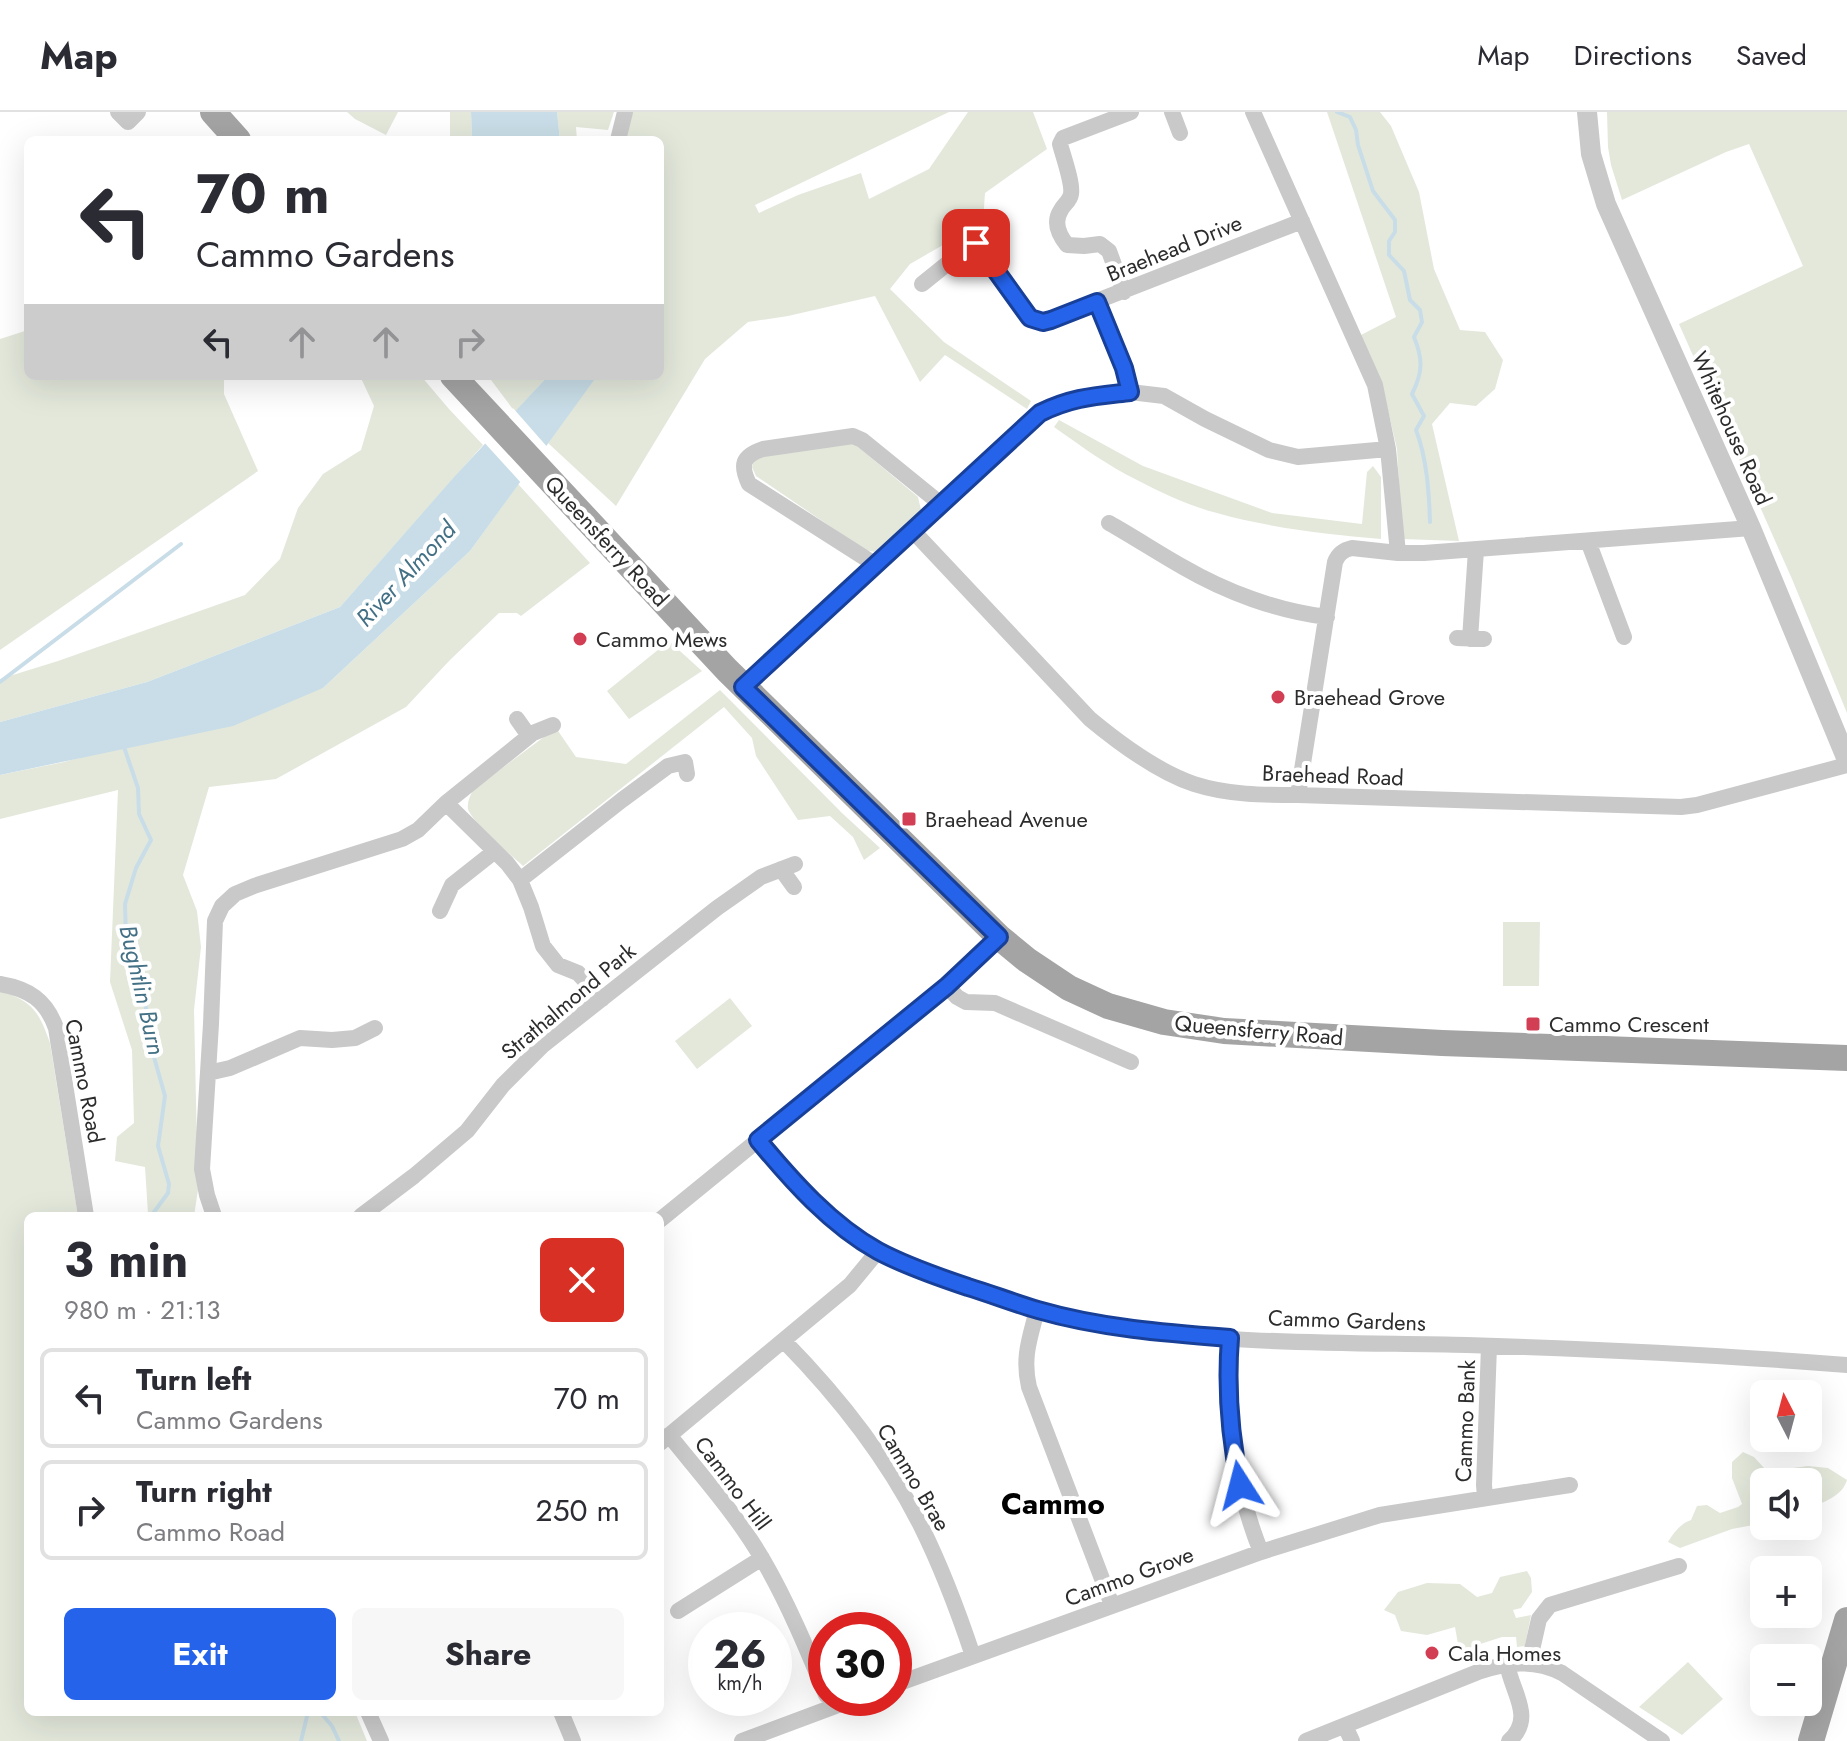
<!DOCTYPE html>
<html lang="en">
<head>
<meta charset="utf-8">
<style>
  :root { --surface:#fff; --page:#f7f7f7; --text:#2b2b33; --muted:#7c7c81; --line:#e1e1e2; --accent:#2563eb }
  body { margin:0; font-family:Jost,sans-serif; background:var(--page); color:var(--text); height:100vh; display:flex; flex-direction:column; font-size:30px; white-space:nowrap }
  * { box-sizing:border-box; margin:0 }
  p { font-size:26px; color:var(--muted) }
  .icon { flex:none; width:44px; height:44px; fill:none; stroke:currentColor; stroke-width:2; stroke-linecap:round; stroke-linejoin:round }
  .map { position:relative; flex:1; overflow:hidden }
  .side { position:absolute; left:24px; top:1100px; width:640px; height:504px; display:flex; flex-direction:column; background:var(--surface); border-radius:12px; box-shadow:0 8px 32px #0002 }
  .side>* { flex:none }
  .top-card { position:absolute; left:24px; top:24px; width:640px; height:244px; border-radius:12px; box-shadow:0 8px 32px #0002; background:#fff; color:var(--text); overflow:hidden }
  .needle { width:52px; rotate:354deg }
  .controls { position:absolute; left:1750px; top:1268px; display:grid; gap:16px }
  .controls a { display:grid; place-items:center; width:72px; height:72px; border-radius:12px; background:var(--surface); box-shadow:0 8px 32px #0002; font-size:40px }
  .speed { position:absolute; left:688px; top:1500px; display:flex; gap:16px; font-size:40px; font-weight:700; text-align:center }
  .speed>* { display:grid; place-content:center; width:104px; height:104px; border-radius:50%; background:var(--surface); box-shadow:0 8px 32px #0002; line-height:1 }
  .speed small { font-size:20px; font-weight:400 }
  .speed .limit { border:12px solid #d22; background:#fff; color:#111 }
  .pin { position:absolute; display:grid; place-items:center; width:68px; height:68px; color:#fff; margin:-34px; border-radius:16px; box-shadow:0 4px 12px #0006 }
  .me { position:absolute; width:88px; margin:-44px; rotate:351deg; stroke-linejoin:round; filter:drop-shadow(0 0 6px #0008) }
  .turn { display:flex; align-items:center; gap:28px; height:168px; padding:0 40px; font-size:36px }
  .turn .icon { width:104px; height:104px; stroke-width:2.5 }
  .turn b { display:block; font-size:56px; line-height:68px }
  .lanes { display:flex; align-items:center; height:76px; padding:0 40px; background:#0003; justify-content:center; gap:40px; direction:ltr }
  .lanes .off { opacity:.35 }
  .round { display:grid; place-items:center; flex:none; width:84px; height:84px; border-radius:12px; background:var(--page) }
  .summary { display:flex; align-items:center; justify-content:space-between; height:136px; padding:0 40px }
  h1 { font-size:48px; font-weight:700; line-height:60px }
  .action { display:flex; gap:16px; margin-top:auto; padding:16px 40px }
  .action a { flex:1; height:92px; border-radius:12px; background:var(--accent); color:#fff; font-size:32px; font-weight:700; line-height:92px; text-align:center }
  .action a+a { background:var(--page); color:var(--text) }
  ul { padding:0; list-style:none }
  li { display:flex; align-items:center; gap:24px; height:100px; margin:0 16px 12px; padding:0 24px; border:4px solid var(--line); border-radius:12px }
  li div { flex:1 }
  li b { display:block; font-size:30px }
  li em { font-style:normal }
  header { display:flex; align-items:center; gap:48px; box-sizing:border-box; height:112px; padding:0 40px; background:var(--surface); border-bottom:2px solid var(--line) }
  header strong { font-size:38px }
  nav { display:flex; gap:44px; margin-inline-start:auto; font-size:28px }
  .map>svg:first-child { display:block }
  .green { fill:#e3e8db }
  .water { fill:#c8dde7 }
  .pier { fill:#fff }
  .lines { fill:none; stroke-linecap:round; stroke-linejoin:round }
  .stream { stroke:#c8dde7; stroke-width:4 }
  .minor { stroke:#c9c9c9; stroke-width:16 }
  .tertiary { stroke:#c9c9c9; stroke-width:20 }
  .primary { stroke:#a4a4a4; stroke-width:26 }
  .route-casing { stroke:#184099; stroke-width:20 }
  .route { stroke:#2563eb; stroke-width:14 }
  .poi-dot { fill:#d23f54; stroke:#fff; stroke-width:3 }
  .labels { text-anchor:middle; stroke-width:8; stroke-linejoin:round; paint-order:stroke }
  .street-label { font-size:22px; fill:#2c2c2c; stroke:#fff }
  .poi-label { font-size:22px; fill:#2c2c2c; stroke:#fff; text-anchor:start }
  .water-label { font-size:24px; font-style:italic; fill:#437085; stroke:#fff }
  .district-label { font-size:30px; font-weight:bold; fill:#000; stroke:#fff }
</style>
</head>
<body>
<header>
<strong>Map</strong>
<nav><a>Map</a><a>Directions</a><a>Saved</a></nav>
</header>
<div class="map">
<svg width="1847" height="1629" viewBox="0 0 1847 1629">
  <rect width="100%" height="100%" fill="#fff"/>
  <path class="green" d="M347,0H398L386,23L355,7Z
    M450,0H471L472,28H450Z
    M557,0H614L608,18L576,15L577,28H560Z
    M631,0H949L755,93L759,101L798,83L861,61L869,87L929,57L968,0H1033L1047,37L985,81L983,110L910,152L890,177L944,230L1031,289L1027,297L945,243L920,270L875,184L788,204L748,210L705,247L616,394L548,331L594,264H660V28H623Z
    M1327,0H1380L1391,14L1419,80L1434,157L1460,218L1485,220L1503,248L1495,277L1476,294L1450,291L1432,312L1459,429L1402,427L1397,337L1382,273L1359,224L1396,205Z
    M1607,0H1847V601L1792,467L1679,212L1803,154L1749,32L1726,40L1622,88L1611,53L1608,35Z
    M28,218V264H224V282L258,359L0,538V227Z
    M360,264H421L449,297L483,333L340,495L147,570L0,610V567L58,549L245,483L280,447L298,396L323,362L361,338L374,294Z
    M488,264H548L515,300Z
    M1059,308L1143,354L1272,401L1362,412L1367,360L1373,354L1381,365V427C1326,422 1270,416 1217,401C1189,394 1162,381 1137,368C1108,354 1081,334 1054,315Z
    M851,329L918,385L921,398L875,440L865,438L756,364L752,355L755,346Z
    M518,372L590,451L521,504L517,501H499L449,549L406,595L276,667L209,675L183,763L197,799L201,835L194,898L198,1078L194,1104H135L148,1102L145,1055L115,1049L117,1025L134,1011L132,938L110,870L118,678L0,707V663L64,650L323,576L470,439Z
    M669,529L702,559L629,607L607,579Z
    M720,578L842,701L880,736L864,748L853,725L830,704L798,708L756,644L752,626L724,595L523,754C511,743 472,710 468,697C467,690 470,684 473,678L556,616L576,645L626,652Z
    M1503,810H1540L1539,874H1503Z
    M0,879C33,889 39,900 50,931L78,1104H28V1600H355L367,1629H0Z
    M730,886L752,914L697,957L675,929Z
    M1743,1340L1754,1345L1765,1357L1779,1358L1808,1354L1828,1356L1847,1368C1842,1385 1823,1390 1808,1397V1370H1764V1411L1732,1417L1680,1436L1668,1430C1674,1420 1680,1412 1691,1408L1697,1394L1707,1393L1720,1401L1738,1395L1742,1392L1732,1366V1350Z
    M1527,1459L1531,1466L1532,1480L1521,1496L1513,1498L1516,1506L1531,1503L1525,1534L1517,1535L1516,1525H1502L1471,1535L1475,1546L1461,1549L1455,1515L1427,1523L1401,1519L1395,1503L1384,1498L1398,1480L1427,1471L1460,1472L1477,1485L1492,1481L1500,1465Z
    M1688,1550L1723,1587L1682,1623L1639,1595Z"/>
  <path class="water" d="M471,0H557L560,28H472Z
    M548,264H597L470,439L323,576L233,614L0,663V610L147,570L340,495L455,364Z"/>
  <path class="pier" d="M513,296L549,337L523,373L482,328Z"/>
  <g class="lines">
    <path class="stream" d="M1337,0L1350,5L1356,18L1358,33L1373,79L1395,108V120L1389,129V143L1404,159L1410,188L1420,198L1422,210L1414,225C1423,247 1423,260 1412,282L1424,304L1416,318C1427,347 1429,380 1430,410
      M0,570L181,432
      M124,635L138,676L139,702L151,728L136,756L125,792L126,828L130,849L143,871L150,931L165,984L158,1034L169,1072L168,1081L151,1104
      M320,1600L332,1614L339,1629
      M301,1629L308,1600"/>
    <path class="minor" d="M118,0L128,10L138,0
      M1172,0L1180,21
      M1253,0L1375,273L1388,337L1398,441
      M618,28L625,0
      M922,172L963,139L976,131L1024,200L1030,206L1043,210L1302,109
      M1124,180L1109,139L1100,132L1084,134L1067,133C1059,123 1053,110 1061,98C1064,92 1070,89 1071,82C1073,71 1063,44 1060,32L1063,26L1131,0
      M1097,190L1124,256L1130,280
      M1109,411C1134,425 1158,441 1183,455C1226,480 1277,499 1327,505
      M913,419L1090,607C1119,631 1158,660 1194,672C1228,683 1263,683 1298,683L1681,695L1697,693L1847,653
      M1588,429L1624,525
      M876,453L749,372C740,353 742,344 763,337L853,324L862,328L942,393
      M1457,526L1484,527
      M1470,527L1476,438
      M743,575L1040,301L1062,291L1082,285L1130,280L1164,284L1205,307L1269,338L1298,345L1388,337
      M517,607L529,624
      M1298,683L1335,450C1338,442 1343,438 1352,436L1398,441H1424L1751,416
      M446,691L507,751L520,768L531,795L543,834L558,853L578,861L602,887
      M781,757L794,775
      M520,768L622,688L668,654L685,650L687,662
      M440,799L452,773L495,739
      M0,872C29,877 46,888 56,916L86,1104
      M947,874L957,885L966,890L995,891L1131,950
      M208,961L230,956L300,926L332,928L355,926L375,916
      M758,1028C792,1069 830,1111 877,1138C908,1156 944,1167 978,1178C1010,1189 1043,1200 1076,1207C1204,1234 1338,1230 1467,1233C1593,1237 1722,1243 1847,1253
      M214,1104L207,1083L202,1057L211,912L215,809L222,794L235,782L254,774L402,727L418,718L446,691L533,621L553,613
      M361,1104L414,1064L467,1019L503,973L542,934L717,796L761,765L795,752
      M660,1108L947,874L999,825
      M1037,1198C1030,1226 1022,1245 1029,1275L1112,1493
      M1230,1226C1224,1298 1234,1373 1261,1440
      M784,1229C837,1283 885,1343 920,1412C941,1454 958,1499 973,1544
      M669,1323C702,1364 737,1403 763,1448C788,1491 807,1537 826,1583
      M660,1331L850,1173L878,1139
      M1485,1385L1484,1373L1489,1234
      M678,1499L762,1446
      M1507,1551C1511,1580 1536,1605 1509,1629
      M1529,1551L1539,1507L1550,1493L1679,1454
      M894,1573L1261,1440L1380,1403L1570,1373
      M368,1600L381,1629
      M561,1600L573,1629
      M1345,1614L1352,1629
      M742,1629L857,1586
      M1306,1629L1478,1560C1507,1550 1534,1547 1562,1561L1662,1629"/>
    <path class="tertiary" d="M1587,0L1591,42L1606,92L1751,416L1847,648"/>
    <path class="primary" d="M213,0L238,28
      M453,264L727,558L999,825L1027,848L1069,876L1108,894L1164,910L1224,919L1442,931L1847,946
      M1811,1629L1847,1508"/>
  </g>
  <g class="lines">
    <defs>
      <path id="route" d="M976,131L1030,206L1043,210L1051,208L1097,190L1124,256L1130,280C1096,284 1072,285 1040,301L743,575L999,825L947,874L758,1028C792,1069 831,1113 878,1139C906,1154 938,1165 968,1175C991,1182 1014,1191 1038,1198C1100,1216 1165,1221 1230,1226C1226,1276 1230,1324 1240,1373"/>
    </defs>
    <use href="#route" class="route-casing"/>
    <use href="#route" class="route"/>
  </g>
  <g class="poi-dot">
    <circle cx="580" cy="527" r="8"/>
    <circle cx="1278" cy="585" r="8"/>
    <rect x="901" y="699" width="16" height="16" rx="4"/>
    <rect x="1525" y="904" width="16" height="16" rx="4"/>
    <circle cx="1432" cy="1541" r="8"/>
  </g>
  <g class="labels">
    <g class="street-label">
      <text transform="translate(1174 136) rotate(-22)" y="8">Braehead Drive</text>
      <text transform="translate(1732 316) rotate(66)" y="8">Whitehouse Road</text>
      <text transform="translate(607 429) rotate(47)" y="8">Queensferry Road</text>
      <text transform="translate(1333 663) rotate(2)" y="8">Braehead Road</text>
      <text transform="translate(568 889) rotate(-40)" y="8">Strathalmond Park</text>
      <text transform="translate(1259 918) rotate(5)" y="8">Queensferry Road</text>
      <text transform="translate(85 969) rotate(79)" y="8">Cammo Road</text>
      <text transform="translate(1347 1208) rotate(2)" y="8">Cammo Gardens</text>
      <text transform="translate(1465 1309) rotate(-88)" y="8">Cammo Bank</text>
      <text transform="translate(914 1365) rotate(59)" y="8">Cammo Brae</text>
      <text transform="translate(733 1371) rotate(53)" y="8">Cammo Hill</text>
      <text transform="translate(1129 1464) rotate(-20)" y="8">Cammo Grove</text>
    </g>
    <g class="poi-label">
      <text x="596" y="535">Cammo Mews</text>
      <text x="1294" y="593">Braehead Grove</text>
      <text x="925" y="715">Braehead Avenue</text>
      <text x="1549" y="920">Cammo Crescent</text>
      <text x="1448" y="1549">Cala Homes</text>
    </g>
    <g class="water-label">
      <text transform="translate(406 462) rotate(-47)" y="8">River Almond</text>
      <text transform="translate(142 878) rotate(77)" y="8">Bughtlin Burn</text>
    </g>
    <g class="district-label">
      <text x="1053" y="1402">Cammo</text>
    </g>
  </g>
</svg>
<div class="controls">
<a><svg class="needle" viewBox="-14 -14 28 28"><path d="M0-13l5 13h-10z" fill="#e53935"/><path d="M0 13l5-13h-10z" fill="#7c7c81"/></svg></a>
<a><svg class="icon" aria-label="sound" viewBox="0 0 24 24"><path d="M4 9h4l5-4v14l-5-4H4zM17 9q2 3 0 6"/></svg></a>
<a>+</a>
<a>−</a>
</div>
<div class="speed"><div>26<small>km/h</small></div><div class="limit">30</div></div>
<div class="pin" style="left:976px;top:131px;background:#d93025"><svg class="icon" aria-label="arrive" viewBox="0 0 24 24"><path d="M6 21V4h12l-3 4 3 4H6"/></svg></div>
<svg class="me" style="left:1240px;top:1373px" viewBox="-20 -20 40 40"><path d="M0-17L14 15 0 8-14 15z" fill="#2563eb" stroke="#fff" stroke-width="4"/></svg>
<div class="top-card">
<div class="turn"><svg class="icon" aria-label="left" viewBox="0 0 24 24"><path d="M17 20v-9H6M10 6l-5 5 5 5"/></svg><div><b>70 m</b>Cammo Gardens</div></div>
<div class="lanes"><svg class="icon" aria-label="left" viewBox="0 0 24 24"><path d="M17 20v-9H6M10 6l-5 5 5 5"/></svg><svg class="icon off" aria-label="ahead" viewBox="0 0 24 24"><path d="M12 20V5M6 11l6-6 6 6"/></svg><svg class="icon off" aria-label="ahead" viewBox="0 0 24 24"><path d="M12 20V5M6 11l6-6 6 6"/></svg><svg class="icon off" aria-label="right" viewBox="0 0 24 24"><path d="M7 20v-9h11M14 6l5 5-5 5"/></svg></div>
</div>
<section class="side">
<div class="summary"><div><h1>3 min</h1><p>980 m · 21:13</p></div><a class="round" style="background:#d93025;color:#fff"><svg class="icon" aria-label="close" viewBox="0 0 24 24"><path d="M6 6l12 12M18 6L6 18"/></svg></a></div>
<ul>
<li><svg class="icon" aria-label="left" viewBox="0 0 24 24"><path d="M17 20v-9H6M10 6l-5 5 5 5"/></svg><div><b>Turn left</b><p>Cammo Gardens</p></div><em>70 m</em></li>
<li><svg class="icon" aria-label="right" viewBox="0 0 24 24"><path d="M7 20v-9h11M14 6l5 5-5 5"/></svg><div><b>Turn right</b><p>Cammo Road</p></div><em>250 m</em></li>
</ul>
<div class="action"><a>Exit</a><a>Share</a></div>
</section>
</div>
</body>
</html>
